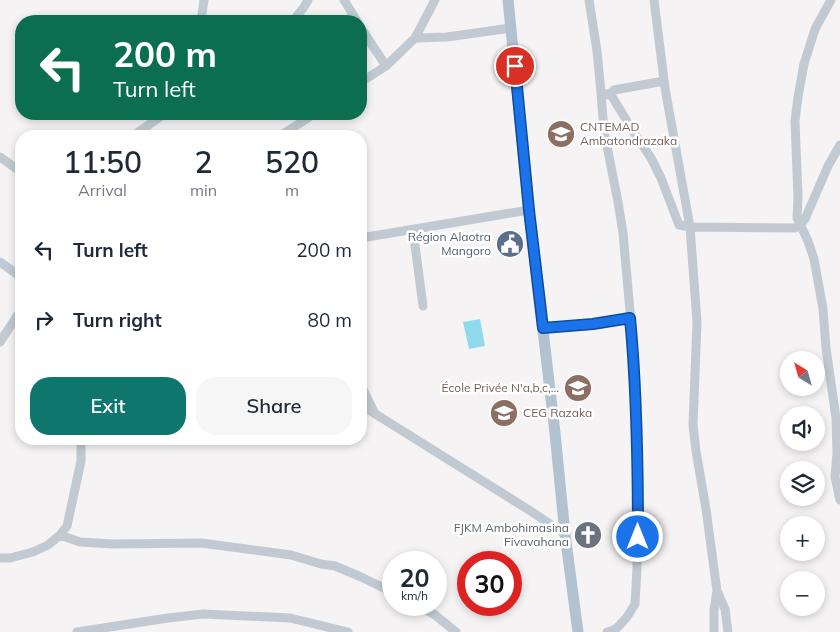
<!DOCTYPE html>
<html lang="en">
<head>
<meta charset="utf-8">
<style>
  :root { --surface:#fff; --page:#f6f6f7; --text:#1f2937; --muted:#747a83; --accent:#0f766e }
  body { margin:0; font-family:Mulish,sans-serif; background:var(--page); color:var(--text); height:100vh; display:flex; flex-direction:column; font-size:19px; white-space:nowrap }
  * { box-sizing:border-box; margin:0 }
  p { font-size:16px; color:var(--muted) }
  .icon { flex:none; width:28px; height:28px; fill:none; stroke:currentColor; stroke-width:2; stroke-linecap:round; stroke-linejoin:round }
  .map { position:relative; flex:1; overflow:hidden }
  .drawer { position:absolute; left:15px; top:130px; width:352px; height:315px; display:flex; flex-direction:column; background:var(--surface); border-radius:20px; box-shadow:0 2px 8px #0003 }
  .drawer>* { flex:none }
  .top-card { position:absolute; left:15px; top:15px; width:352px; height:105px; border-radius:20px; box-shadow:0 2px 8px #0003; background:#0b6e4f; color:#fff; overflow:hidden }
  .needle { width:32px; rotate:323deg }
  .controls { position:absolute; left:780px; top:351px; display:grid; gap:10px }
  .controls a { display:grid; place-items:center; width:45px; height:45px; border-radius:50%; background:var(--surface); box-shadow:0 2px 8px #0003; font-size:25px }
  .speed { position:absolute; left:382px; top:551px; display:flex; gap:10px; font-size:25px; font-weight:700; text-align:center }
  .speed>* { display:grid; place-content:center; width:65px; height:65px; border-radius:50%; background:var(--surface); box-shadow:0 2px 8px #0003; line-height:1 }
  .speed small { font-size:12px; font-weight:400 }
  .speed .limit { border:8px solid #d22; background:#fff; color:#111 }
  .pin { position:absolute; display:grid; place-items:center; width:42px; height:42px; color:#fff; margin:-21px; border:2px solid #fff; border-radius:50%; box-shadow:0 1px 5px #0007 }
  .me { position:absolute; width:55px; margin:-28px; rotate:0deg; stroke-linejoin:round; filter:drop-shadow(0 0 4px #0008) }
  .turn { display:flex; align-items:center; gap:18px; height:105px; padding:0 15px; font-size:22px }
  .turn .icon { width:65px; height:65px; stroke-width:2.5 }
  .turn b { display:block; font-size:35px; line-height:42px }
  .eta { display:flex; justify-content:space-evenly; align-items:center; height:85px; text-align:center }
  .eta b { font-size:30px; font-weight:600; line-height:35px }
  .primary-button { display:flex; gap:10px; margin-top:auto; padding:10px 15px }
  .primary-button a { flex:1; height:58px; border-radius:20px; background:var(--accent); color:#fff; font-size:20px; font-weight:600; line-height:58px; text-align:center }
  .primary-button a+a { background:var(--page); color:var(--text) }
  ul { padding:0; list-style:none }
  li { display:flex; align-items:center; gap:15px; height:70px; padding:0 15px }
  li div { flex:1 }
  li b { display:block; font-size:19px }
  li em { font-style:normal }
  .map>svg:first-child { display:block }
  .water { fill:#90daee }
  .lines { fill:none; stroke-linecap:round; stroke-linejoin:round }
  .minor { stroke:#c1cad2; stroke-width:9 }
  .major { stroke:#b3c2d1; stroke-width:11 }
  .route-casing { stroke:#114b97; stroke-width:12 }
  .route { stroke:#1a73e8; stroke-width:9 }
  .labels { text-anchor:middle; stroke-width:5; stroke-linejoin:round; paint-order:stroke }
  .education-label { font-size:12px; fill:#785e54; stroke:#fff; text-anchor:start }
  .service-label { font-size:12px; fill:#4e5e75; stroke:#fff; text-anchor:end }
  .worship-label { font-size:12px; fill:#5b616d; stroke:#fff; text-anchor:end }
</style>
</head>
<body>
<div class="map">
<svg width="840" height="632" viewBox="0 0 840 632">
  <rect width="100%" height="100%" fill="#f5f3f3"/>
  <path class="water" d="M480,319L485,346L469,349L463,322Z"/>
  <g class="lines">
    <path class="minor" d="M344,0L357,21
      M589,0L597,51L601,93L604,131L618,202L623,233L635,367L638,464L637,568L635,604L627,617L617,628L611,631L607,632
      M654,0L665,88L690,227L697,322L693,425L696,451L706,509L717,591L714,610V632
      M831,0L815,29L804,64L798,97L795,121L798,197L797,218L808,241L814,259L823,309L826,348L836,418L837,453L835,477L840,500
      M201,21L204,0
      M293,21L304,7L308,0
      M361,28L386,66
      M415,38L435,0
      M361,82L386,66L415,38L447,37L511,28
      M601,93L611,95L633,131L651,158L661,178L679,225L690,227L795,228L800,225L805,219L828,166L840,145
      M608,95L614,90L664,81
      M133,136L164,114
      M280,136L314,114
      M0,157L21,172
      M413,230L423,306
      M361,238L529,210
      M0,262L21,277
      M543,328L593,324L630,318
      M0,342L21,310
      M361,385L375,414
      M361,405L529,510L565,534
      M60,535L80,542L113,544L201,543L291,555L321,564L335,566L361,577L394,593
      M0,558H10L33,552L48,545L60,535L67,526L81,461V439
      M717,591L725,609L728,632
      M418,605L435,615L456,632
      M77,632L168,618L203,614L290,618L348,632"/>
    <path class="major" d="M508,0L529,210L555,433L565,534L578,632"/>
  </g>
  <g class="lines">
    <defs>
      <path id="route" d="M515,66L529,210L543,328L593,324L630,318C637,391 638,464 638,537"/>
    </defs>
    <use href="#route" class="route-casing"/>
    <use href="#route" class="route"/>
  </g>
  <defs>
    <symbol id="school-disc" viewBox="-11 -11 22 22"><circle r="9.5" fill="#8d6e63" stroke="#fff"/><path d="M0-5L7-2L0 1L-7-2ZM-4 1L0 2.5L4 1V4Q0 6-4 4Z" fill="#fff"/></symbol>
    <symbol id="civic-disc" viewBox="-11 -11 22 22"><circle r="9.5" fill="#5c6f8a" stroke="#fff"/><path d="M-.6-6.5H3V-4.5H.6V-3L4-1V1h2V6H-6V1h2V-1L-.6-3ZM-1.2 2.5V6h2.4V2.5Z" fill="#fff"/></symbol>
    <symbol id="church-disc" viewBox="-11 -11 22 22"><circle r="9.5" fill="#6b7280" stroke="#fff"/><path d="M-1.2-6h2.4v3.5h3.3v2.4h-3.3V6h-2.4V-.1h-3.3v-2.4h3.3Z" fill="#fff"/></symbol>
  </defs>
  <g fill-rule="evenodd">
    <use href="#school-disc" x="545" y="118" width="32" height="32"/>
    <use href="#civic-disc" x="494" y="228" width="32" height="32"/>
    <use href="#school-disc" x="562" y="372" width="32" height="32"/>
    <use href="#school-disc" x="488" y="397" width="32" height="32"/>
    <use href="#church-disc" x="572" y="519" width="32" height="32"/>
  </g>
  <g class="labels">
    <g class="education-label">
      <text x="580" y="131">CNTEMAD<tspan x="580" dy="14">Ambatondrazaka</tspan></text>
      <text x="559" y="392" text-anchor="end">École Privée N'a,b,c,...</text>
      <text x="523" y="417">CEG Razaka</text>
    </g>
    <g class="service-label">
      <text x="491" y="241">Région Alaotra<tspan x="491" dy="14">Mangoro</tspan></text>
    </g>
    <g class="worship-label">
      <text x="569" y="532">FJKM Ambohimasina<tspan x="569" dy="14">Fivavahana</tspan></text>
    </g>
  </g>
</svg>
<div class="controls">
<a><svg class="needle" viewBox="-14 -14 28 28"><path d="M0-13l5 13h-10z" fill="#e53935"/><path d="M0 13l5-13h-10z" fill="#747a83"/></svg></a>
<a><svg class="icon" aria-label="sound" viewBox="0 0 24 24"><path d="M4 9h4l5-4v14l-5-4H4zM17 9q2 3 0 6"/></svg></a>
<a><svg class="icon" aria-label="layers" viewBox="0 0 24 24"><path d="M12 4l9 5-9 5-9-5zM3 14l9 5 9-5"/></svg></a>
<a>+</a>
<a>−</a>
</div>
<div class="speed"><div>20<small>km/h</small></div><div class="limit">30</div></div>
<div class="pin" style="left:515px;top:66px;background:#d93025"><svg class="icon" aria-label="arrive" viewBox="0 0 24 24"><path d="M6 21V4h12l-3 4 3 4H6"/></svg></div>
<svg class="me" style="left:638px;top:537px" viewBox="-20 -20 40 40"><circle r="17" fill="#1a73e8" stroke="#fff" stroke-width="3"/><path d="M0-11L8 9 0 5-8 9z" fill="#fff"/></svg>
<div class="top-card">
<div class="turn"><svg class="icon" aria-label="left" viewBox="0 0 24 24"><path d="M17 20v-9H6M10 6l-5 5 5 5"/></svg><div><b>200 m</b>Turn left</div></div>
</div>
<section class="drawer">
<div class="eta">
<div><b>11:50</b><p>Arrival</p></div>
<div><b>2</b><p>min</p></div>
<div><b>520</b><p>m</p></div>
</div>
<ul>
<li><svg class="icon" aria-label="left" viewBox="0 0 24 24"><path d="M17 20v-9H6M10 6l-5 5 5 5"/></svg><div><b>Turn left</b></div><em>200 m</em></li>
<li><svg class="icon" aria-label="right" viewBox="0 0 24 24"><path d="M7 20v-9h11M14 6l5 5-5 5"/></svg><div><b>Turn right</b></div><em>80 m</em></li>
</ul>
<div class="primary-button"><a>Exit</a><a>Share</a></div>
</section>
</div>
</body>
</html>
